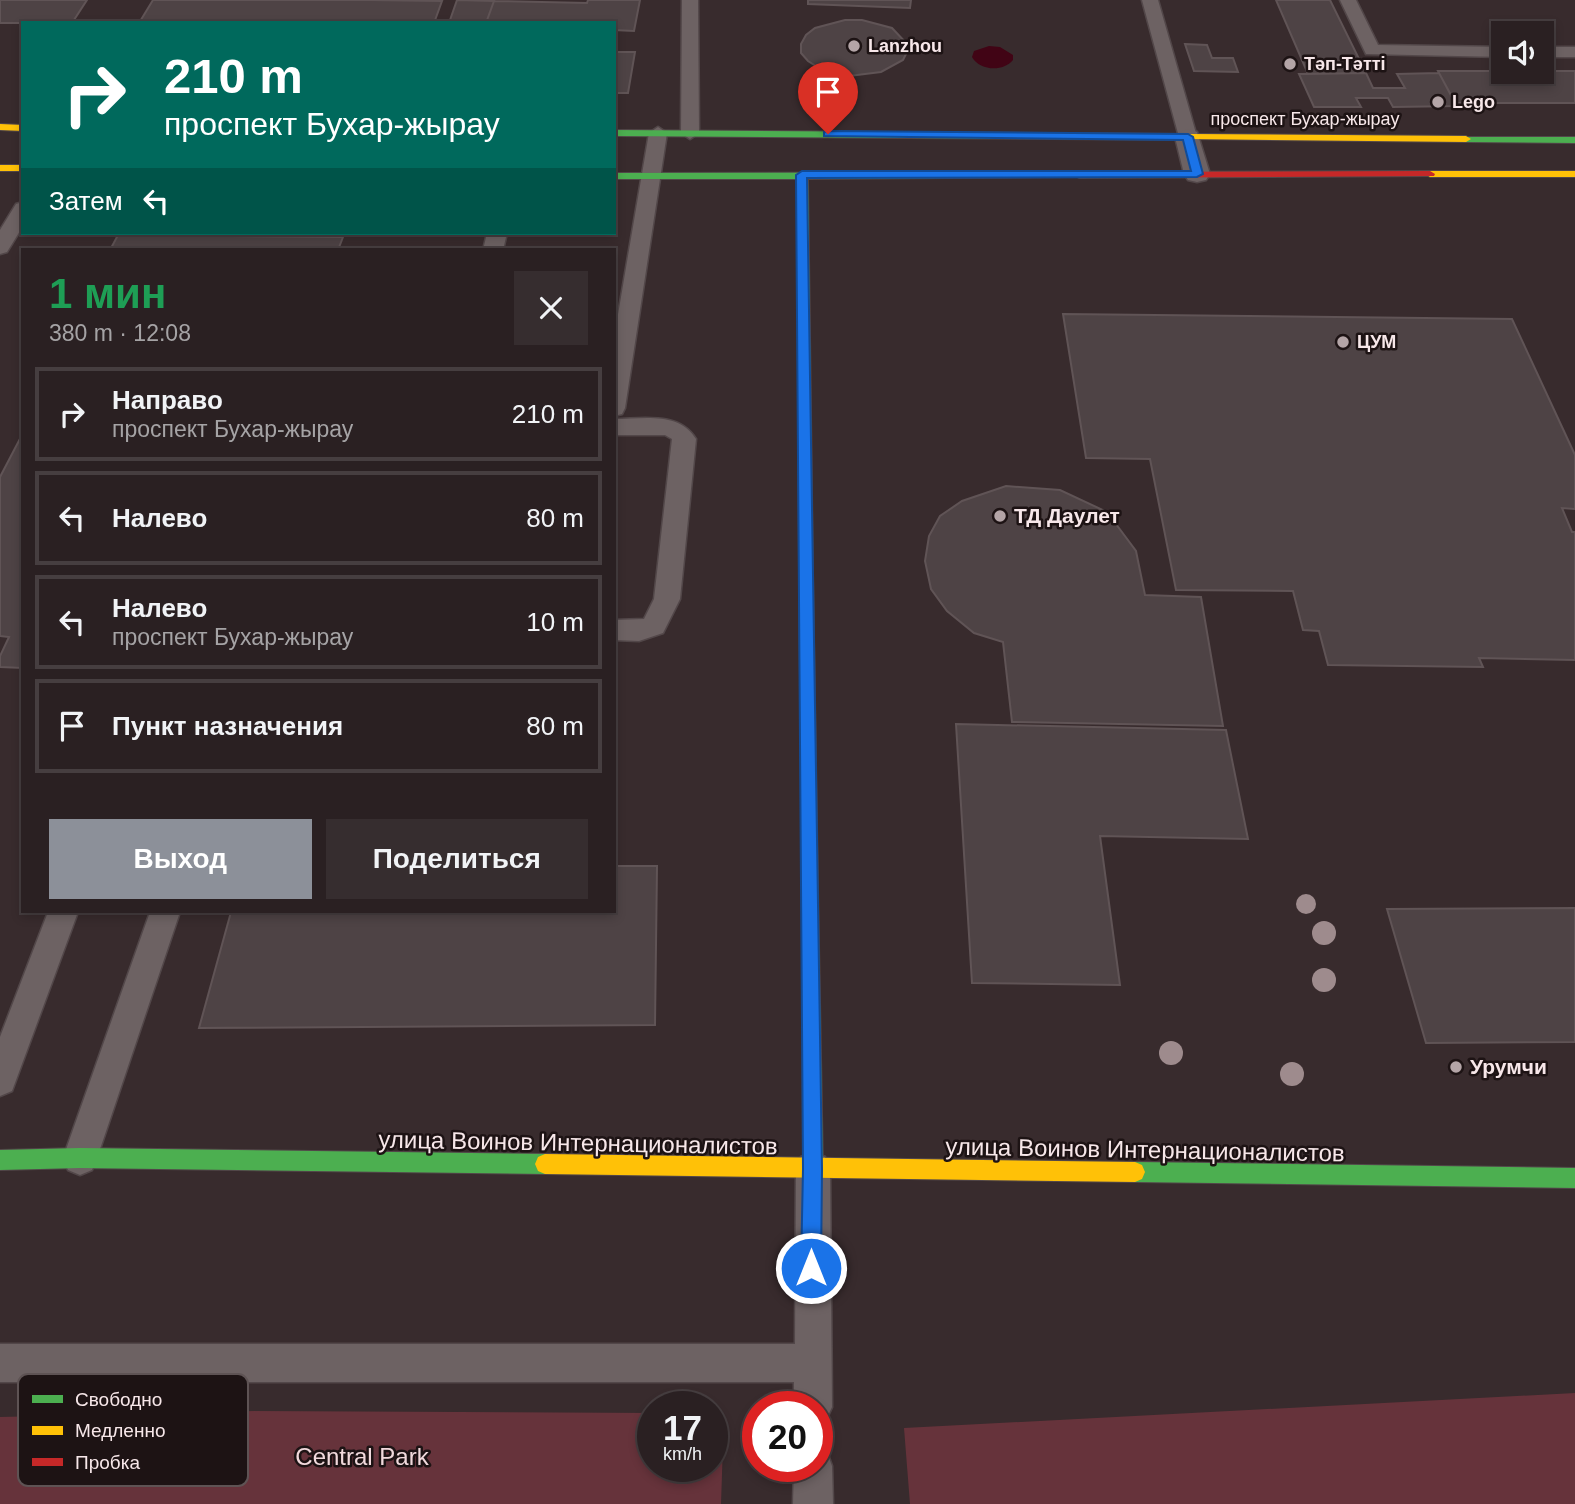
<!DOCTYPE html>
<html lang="ru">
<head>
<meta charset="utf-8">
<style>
  :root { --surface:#2a2022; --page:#362d2f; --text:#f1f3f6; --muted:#a5a3a5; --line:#463e40; --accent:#8c9099 }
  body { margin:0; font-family:Arial,sans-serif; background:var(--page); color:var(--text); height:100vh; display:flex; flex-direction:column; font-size:26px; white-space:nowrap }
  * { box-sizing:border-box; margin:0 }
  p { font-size:23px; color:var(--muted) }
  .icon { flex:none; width:38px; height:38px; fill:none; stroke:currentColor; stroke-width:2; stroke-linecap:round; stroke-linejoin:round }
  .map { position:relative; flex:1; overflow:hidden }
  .details { position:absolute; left:21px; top:248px; width:595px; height:665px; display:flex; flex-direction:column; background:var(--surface); border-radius:0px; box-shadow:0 4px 10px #0003,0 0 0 2px var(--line) }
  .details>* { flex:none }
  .guide { position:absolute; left:21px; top:21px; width:595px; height:214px; border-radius:0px; box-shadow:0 4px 10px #0003,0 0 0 2px var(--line); background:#00695c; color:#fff; overflow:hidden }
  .buttons { position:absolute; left:1491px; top:21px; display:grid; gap:14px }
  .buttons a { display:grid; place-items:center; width:63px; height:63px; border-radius:0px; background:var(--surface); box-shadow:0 4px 10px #0003,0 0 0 2px var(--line); font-size:35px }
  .speed { position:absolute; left:637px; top:1391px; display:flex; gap:14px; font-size:35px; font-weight:700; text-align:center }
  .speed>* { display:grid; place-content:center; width:91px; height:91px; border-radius:50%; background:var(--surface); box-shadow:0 4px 10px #0003,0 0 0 2px var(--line); line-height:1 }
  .speed small { font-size:18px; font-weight:400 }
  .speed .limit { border:10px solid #d22; background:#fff; color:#111 }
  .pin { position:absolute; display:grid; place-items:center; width:60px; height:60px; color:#fff; margin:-72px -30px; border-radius:50% 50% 50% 0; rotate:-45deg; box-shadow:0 0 7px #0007 }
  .pin .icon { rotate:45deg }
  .me { position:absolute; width:77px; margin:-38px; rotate:0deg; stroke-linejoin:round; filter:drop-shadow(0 0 5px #0008) }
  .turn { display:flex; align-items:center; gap:24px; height:147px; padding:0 28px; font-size:32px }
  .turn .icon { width:91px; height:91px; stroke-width:2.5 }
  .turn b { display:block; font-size:49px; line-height:60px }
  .then { display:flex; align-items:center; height:66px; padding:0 28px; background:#0003; gap:14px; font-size:26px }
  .round { display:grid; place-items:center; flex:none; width:74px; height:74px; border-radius:0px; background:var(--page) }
  .overview { display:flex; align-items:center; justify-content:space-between; height:119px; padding:0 28px }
  h1 { font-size:42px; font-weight:700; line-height:52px; color:#1e9e55 }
  .primary-button { display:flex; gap:14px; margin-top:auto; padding:14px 28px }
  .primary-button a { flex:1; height:80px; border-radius:0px; background:var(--accent); color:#fff; font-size:28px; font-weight:700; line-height:80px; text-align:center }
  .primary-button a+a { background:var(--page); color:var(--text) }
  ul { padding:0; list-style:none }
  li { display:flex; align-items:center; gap:21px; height:94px; margin:0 14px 10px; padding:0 14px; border:4px solid var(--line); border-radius:0px }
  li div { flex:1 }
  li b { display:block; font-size:26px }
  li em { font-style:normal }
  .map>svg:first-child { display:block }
  .green { fill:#66333b }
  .water { fill:#410415 }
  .building { fill:#4e4345; stroke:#605456; stroke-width:2 }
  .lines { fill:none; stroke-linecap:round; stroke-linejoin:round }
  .lane-casing { stroke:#524749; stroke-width:3 }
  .street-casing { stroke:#524749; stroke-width:3 }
  .fast-casing { stroke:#524749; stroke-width:2 }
  .slow-casing { stroke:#524749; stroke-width:2 }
  .jam-casing { stroke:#524749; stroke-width:2 }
  .lane { fill:#6d6263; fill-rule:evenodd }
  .street { fill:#6d6263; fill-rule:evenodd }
  .fast { fill:#4caf50; fill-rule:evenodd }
  .slow { fill:#ffc107; fill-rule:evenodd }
  .jam { fill:#c62828; fill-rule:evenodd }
  .tree { fill:#9e8b8d }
  .route { fill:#1a73e8; stroke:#114b97; stroke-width:2 }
  .poi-dot { fill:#b4a5a7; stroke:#1d1314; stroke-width:2.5 }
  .labels { text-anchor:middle; stroke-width:5; stroke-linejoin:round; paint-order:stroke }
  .far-poi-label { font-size:18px; font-weight:bold; fill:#f7e7e9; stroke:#1d1314; text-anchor:start }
  .far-street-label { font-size:18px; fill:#f7e7e9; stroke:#1d1314 }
  .poi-label { font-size:21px; font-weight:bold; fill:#f7e7e9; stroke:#1d1314; text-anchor:start }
  .near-street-label { font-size:24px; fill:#f7e7e9; stroke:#1d1314 }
  .near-park-label { font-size:24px; fill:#f1d9dc; stroke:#1d1314 }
  .key { fill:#1d1314; stroke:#5e5354; stroke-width:2 }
  .key-label { font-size:19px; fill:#f7e7e9 }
</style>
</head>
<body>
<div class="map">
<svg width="1575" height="1504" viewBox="0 0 1575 1504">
  <rect width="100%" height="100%" fill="#382b2d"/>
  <path class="green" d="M1575,1393V1504H910L904,1428Z
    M254,1411L653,1413V1466H712V1414H724L721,1504H0V1417Z"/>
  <path class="water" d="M989,46L1000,47L1013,55V60C1003,72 980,71 972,57L974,51Z"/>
  <path class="building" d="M0,0H87L72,23H0Z
    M153,0H369L442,1L434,23H139Z
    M457,0L494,1L486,23H449Z
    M588,0H640L634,31L614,30V23H486L494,1L587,3Z
    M808,0H911L910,8L808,4Z
    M1276,0H1330L1366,73L1308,74Z
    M845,20H862L892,28L907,44V52L903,60L881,72L849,76L819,68L808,61L801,53V44L806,35L815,28Z
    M1185,44L1207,45L1212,58H1233L1238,72L1194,71Z
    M614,52H635L628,93H614Z
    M1438,71H1575V103H1455Z
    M1366,73L1373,88H1405L1397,74L1439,73L1457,106L1393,107L1388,98H1356L1361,107H1314L1299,74Z
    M118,235L343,237L338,250H110Z
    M1063,314L1512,319L1575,455V509L1562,508L1572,532H1575V660L1479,658L1483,667L1328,665L1319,631L1303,630L1293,591L1176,590L1150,459L1086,458Z
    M23,433V668L0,667V656L9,637L0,636V477Z
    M1006,486L1060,490L1107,512L1136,551L1145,595L1201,597L1223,726L1012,722L1003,642L974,633L947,611L931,589L925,561L929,536L940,516L962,501Z
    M956,724L1226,730L1248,839L1100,836L1120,985L972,983Z
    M614,866H657L655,1025L199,1028L231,912H614Z
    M1575,908V1042L1426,1043L1387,909Z"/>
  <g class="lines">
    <defs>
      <path id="lane" d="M682,0H698L699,133L690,139L681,133Z
        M1142,0H1158L1197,137L1195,141H1181L1179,137Z
        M1340,0H1356L1378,45L1503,47V57L1366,54Z
        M1542,47H1575V57H1542Z
        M658,127L667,133L625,408L622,414L614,416V338L649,133Z
        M23,202V226L7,252L0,254V230L16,204Z
        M487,233H507L503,250H483Z
        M614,419C643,419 679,411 696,439L680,599L663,633L639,641L614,640V620L644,619L654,599L672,439L665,435H614Z
        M48,912H78L12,1091L0,1096V1037Z
        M150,912H180L97,1158L92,1170L80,1175L68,1170L63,1158Z
        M813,1152L825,1157L830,1169L832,1407L826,1420L817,1424V1407H794V1382H0V1344H795L796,1169L801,1157Z
        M817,1448L827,1452L832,1466L833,1504H793L794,1466H817Z"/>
      <path id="street" d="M1188,129L1197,132L1210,174L1206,180L1197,182L1188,180L1184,174L1175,137L1179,132Z"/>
      <path id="fast" d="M614,130L1191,134L1196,137L1191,140L614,136Z
        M1462,137H1575V143L1466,142L1461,139Z
        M1079,172L1084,175L1083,177L808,179L813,572L806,577L801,576L799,572L797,179H614V173Z
        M810,881L816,884L818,889L823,1169L820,1176L813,1179L806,1176L803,1169L802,889L804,884Z
        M80,1148L545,1154L552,1157L555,1164L552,1171L545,1174L80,1168L0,1170V1150Z
        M1135,1162L1575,1168V1188L1135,1182L1128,1179L1125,1172L1128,1165Z"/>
      <path id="slow" d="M0,124L23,125V131L0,130Z
        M1191,134L1466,136L1471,139L1466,142L1187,139L1186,137Z
        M0,165H23V171H0Z
        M1575,171V177H1430L1425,174L1430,171Z
        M545,1154L1135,1162L1142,1165L1145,1172L1142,1179L1135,1182L545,1174L538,1171L535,1164L538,1157Z"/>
      <path id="jam" d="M1430,171L1435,174L1434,176L1079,178L1074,175L1079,172Z
        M806,567L813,572L818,889L816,894L810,897L804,894L802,889L799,572Z"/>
    </defs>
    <use href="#lane" class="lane-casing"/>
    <use href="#street" class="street-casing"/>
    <use href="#fast" class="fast-casing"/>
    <use href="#slow" class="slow-casing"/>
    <use href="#jam" class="jam-casing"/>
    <use href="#lane" class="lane"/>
    <use href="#street" class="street"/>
    <use href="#fast" class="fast"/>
    <use href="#slow" class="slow"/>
    <use href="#jam" class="jam"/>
  </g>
  <g class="tree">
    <circle cx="1306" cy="904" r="10"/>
    <circle cx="1324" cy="933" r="12"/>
    <circle cx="1324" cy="980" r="12"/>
    <circle cx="1171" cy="1053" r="12"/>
    <circle cx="1292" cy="1074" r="12"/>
  </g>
  <path class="route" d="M828,131L1188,134L1193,137L1203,174L1197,177L807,178L822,1169L821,1268L818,1275L811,1278L804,1275L801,1268L803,1169L796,175L802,171H1191L1183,140L824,136V132Z"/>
  <g class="poi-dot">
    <circle cx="854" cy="46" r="7"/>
    <circle cx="1290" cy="64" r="7"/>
    <circle cx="1438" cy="102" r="7"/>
    <circle cx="1343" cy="342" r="7"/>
    <circle cx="1000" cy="516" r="7"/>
    <circle cx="1456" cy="1067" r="7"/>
  </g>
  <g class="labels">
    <g class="far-poi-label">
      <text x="868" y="52">Lanzhou</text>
      <text x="1304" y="70">Тәп-Тәтті</text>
      <text x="1452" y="108">Lego</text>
      <text x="1357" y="348">ЦУМ</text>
    </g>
    <g class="far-street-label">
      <text x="1305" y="125">проспект Бухар-жырау</text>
    </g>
    <g class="poi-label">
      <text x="1014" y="523">ТД Даулет</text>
      <text x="1470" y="1074">Урумчи</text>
    </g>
    <g class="near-street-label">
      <text transform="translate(578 1143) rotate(1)" y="8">улица Воинов Интернационалистов</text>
      <text transform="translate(1145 1150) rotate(1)" y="8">улица Воинов Интернационалистов</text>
    </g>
    <g class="near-park-label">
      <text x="362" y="1465">Central Park</text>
    </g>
  </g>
  <rect x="18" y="1374" width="230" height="112" rx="10" class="key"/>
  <rect x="32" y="1395" width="31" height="8" fill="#4caf50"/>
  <rect x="32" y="1426" width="31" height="9" fill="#ffc107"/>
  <rect x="32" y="1458" width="31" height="8" fill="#c62828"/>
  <g class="key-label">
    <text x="75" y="1406">Свободно</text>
    <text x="75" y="1437">Медленно</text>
    <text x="75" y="1469">Пробка</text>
  </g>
</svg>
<div class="buttons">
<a><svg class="icon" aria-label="sound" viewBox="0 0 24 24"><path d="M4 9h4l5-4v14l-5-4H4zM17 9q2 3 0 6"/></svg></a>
</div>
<div class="speed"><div>17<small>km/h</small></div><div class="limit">20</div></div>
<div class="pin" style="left:828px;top:134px;background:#d93025"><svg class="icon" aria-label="arrive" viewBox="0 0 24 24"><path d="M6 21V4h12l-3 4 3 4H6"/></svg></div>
<svg class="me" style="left:811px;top:1268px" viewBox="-20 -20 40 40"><circle r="17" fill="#1a73e8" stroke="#fff" stroke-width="3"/><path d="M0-11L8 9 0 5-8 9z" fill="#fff"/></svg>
<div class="guide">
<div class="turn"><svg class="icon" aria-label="right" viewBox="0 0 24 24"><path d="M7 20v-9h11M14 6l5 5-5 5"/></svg><div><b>210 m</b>проспект Бухар-жырау</div></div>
<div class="then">Затем<svg class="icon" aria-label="left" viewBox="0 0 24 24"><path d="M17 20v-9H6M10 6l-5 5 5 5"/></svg></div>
</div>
<section class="details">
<div class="overview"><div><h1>1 мин</h1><p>380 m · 12:08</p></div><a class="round"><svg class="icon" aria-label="close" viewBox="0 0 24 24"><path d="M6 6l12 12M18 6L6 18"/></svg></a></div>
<ul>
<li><svg class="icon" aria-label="right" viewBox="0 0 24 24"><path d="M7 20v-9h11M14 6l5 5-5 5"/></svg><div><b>Направо</b><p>проспект Бухар-жырау</p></div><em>210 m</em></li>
<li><svg class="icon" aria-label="left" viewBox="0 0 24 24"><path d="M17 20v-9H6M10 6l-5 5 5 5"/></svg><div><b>Налево</b></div><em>80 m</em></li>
<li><svg class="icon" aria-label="left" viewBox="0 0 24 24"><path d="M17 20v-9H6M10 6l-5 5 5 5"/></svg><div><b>Налево</b><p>проспект Бухар-жырау</p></div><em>10 m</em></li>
<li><svg class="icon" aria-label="arrive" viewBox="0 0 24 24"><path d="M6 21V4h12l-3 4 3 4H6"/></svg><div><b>Пункт назначения</b></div><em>80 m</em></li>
</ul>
<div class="primary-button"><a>Выход</a><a>Поделиться</a></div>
</section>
</div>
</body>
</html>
